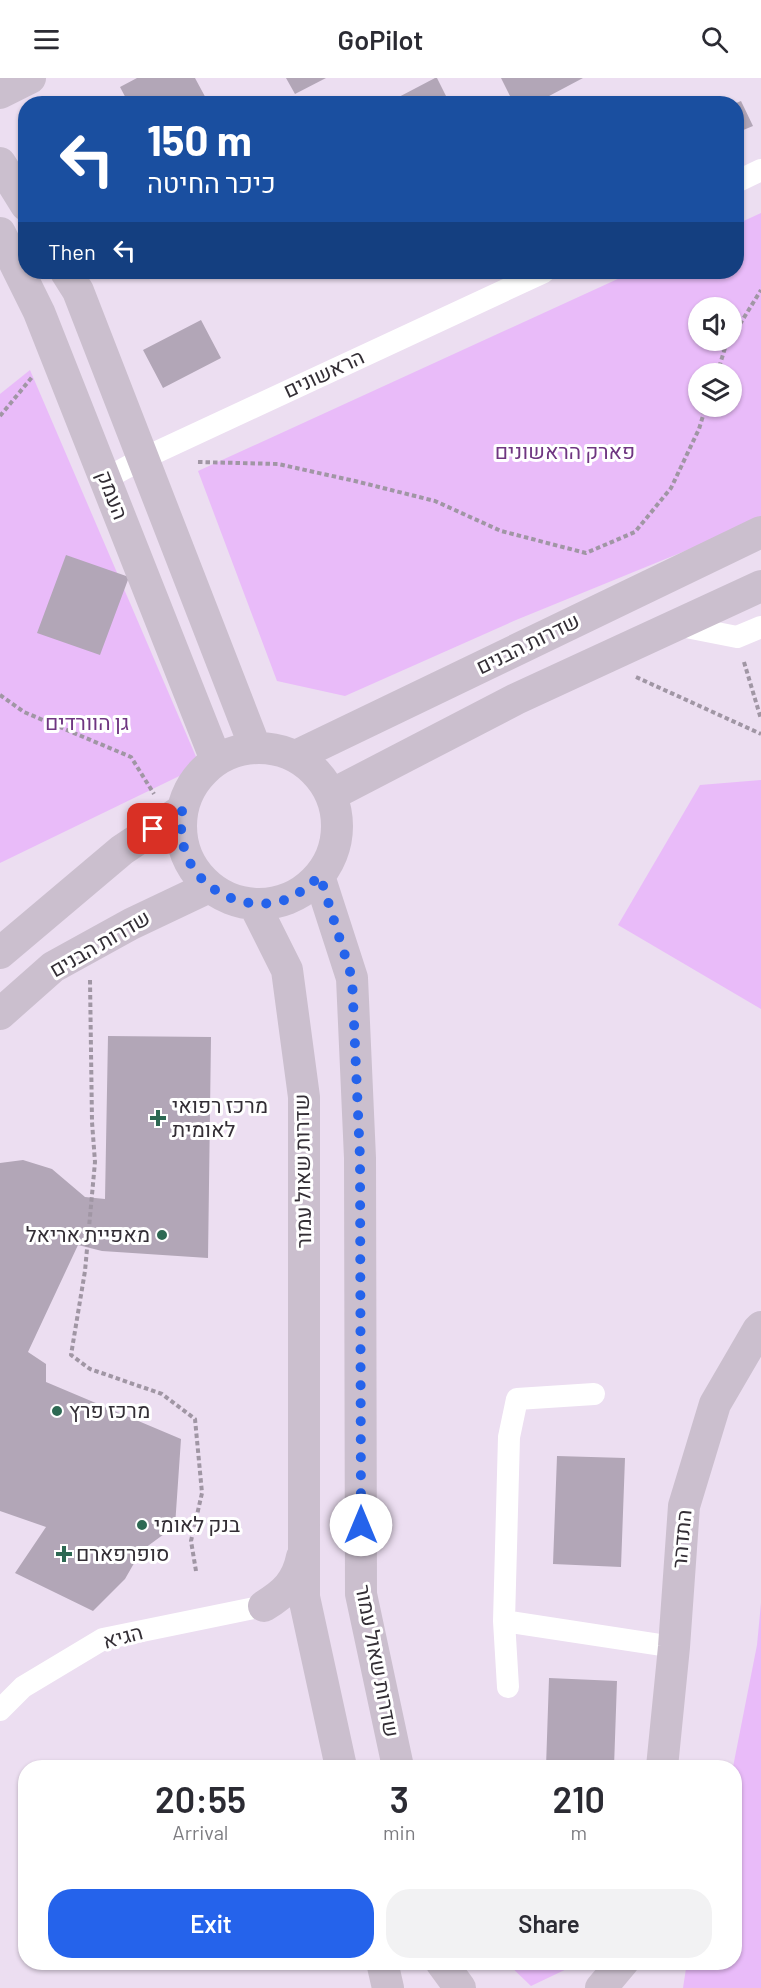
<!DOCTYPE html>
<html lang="en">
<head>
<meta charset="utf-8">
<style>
  :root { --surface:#fff; --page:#f2f2f3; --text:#2b2b33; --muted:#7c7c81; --accent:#2563eb }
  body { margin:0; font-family:Barlow,Heebo,sans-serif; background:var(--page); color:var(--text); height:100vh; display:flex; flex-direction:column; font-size:22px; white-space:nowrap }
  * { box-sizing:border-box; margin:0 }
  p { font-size:20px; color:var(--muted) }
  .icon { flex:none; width:33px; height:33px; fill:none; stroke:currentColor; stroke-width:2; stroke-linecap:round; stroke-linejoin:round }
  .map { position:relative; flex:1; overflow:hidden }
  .sheet { position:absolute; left:18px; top:1682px; width:724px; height:210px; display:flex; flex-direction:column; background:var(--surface); border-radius:24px; box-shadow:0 2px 4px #0004 }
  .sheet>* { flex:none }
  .hud { position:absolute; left:18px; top:18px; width:726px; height:183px; border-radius:24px; box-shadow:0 2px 4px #0004; background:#1a4fa0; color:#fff; overflow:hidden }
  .buttons { position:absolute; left:688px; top:219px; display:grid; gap:12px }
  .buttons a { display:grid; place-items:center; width:54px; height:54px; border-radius:50%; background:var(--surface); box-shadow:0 2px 4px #0004; font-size:30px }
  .pin { position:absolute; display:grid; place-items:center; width:51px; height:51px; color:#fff; margin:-26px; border-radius:12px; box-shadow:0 3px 9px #0006 }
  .me { position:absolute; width:66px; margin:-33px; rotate:0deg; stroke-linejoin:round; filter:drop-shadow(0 0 4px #0008) }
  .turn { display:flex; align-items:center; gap:21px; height:126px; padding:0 30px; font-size:27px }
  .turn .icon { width:78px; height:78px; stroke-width:2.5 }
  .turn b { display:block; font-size:42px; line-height:51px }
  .then { display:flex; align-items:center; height:57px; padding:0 30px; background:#0003; gap:12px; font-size:22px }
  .eta { display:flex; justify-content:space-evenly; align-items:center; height:102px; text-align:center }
  .eta b { font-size:36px; font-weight:600; line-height:42px }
  .cta { display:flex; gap:12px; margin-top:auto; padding:12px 30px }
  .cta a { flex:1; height:69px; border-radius:24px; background:var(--accent); color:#fff; font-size:24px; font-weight:600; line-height:69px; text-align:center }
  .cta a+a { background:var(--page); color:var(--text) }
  header { display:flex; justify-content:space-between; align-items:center; height:78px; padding:0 30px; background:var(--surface); font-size:27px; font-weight:600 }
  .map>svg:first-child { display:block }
  .green { fill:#e9bbf9; fill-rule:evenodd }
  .building { fill:#b2a6b7 }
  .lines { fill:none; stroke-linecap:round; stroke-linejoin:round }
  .path { stroke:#a096a4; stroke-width:4; stroke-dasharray:4.5 3; stroke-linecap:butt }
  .street { stroke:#fff; stroke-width:22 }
  .secondary { stroke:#cbbfce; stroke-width:32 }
  .route { stroke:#2563eb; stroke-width:10; stroke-dasharray:0 18 }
  .poi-dot { fill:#2d6953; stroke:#fff; stroke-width:2 }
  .labels { text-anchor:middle; stroke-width:6; stroke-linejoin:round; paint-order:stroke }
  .street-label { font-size:21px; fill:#332e35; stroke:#fff }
  .park-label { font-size:21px; fill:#6f3681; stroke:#fff }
  .poi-label { font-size:21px; fill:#332e35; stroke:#fff; text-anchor:start }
</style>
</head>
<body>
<header><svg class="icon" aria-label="menu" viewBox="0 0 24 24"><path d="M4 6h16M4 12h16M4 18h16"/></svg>GoPilot<svg class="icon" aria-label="search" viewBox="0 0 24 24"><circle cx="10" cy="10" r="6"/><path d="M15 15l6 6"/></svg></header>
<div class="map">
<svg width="761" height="1910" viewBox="0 0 761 1910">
  <rect width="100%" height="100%" fill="#ecdef1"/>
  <path class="green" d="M761,135V442L516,542L345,618L277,603L198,393L633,194H736L737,146ZM699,230H732V262H699ZM699,296H732V328H699Z
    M30,292L200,688L0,785V316Z
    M761,702V931L618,847L700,707Z
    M761,1525V1910H683L687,1884H735V1689H733L757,1567Z
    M506,1884H576L573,1888L531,1908Z"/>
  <path class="building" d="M137,0H195L209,26H129L120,9Z
    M286,0H326L295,16Z
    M435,0H437L450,26H398L395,21Z
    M501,0H583L534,26H514Z
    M741,23L753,48L736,55V25Z
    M201,242L221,280L163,310L143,272Z
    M66,477L129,499L100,577L37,555Z
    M108,958L211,959L208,1180L102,1173L78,1167L28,1274L46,1286V1304L181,1361L175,1448L141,1473L125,1501L93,1533L15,1495L46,1449L0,1433V1085L23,1082L52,1091L85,1119L105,1121Z
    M557,1378L625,1380L621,1489L553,1486Z
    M549,1600L617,1603L614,1689H546Z"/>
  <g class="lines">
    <path class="path" d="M732,259L761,212
      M717,296L725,270L730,262
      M0,338L33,298
      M198,384L278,386L355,403L435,423L501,453L586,475L635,454L671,410L699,351L706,328
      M744,584L761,641
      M636,599L761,656
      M0,617L24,634L131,679L154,716
      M90,902L92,1044L95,1084L85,1193L71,1277L90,1291L162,1316L195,1341L202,1415L191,1463L196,1493"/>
    <path class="street" d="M736,104L761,92
      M105,401L144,380L544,194
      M676,547L737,559L761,549
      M594,1316L517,1321L509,1359L504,1543L674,1569
      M504,1543L508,1609
      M0,1632L23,1609L103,1561L264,1528"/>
    <path class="secondary" d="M0,15L30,0
      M0,85L26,127
      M0,155L39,234L216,682
      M66,194L78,213L255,669
      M181 748a78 78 0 1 1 156 0a78 78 0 1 1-156 0Z
      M296,678L761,454
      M331,717L516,621L761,508
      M319,798L352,900L360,1080L361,1516L398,1689
      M254,826L287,892L304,1019V1519L341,1689
      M0,875L122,772L182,732
      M0,936L53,889L131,846L209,809
      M264,1528C285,1515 297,1504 302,1479
      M662,1689L674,1569L684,1428L715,1326L758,1252L761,1249
      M382,1884L388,1910
      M441,1884L460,1910
      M601,1910L623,1884"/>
  </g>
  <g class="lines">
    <path class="route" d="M153,751L182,732C182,741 180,751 182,760C188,805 234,833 277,824C294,821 307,809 320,798L352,900L360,1080L361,1447"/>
  </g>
  <g class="poi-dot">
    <path d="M155 1031h6v6h6v6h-6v6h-6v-6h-6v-6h6z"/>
    <circle cx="162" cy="1157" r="6"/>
    <circle cx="57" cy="1333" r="6"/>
    <circle cx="142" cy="1447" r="6"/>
    <path d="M61 1467h6v6h6v6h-6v6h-6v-6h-6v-6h6z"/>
  </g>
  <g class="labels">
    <g class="street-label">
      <text transform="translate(324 296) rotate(-25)" y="7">הראשונים</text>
      <text transform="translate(112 417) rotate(69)" y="7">העמק</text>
      <text transform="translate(528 566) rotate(-26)" y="7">שדרות הבנים</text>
      <text transform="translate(100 866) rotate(-30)" y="7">שדרות הבנים</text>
      <text transform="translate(303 1093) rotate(-91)" y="7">שדרות שאול עמור</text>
      <text transform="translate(682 1461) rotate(-85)" y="7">התדהר</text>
      <text transform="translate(123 1559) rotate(-15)" y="7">הגיא</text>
      <text transform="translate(377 1583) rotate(79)" y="7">שדרות שאול עמור</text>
    </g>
    <g class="park-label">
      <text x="565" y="381">פארק הראשונים</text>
      <text x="87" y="652">גן הוורדים</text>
    </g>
    <g class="poi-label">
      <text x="172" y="1035">מרכז רפואי<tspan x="172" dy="24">לאומית</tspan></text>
      <text x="150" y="1164" text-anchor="end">מאפיית אריאל</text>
      <text x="69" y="1340">מרכז פרץ</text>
      <text x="154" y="1454">בנק לאומי</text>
      <text x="76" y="1483">סופרפארם</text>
    </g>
  </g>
</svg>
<div class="buttons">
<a><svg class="icon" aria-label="sound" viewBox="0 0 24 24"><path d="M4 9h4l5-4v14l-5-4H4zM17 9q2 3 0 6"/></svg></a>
<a><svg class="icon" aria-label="layers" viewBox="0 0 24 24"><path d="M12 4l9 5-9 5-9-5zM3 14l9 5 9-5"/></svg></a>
</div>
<div class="pin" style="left:153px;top:751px;background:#d93025"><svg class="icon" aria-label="arrive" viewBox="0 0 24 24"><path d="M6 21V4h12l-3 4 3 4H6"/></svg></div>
<svg class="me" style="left:361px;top:1447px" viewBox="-20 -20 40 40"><circle r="19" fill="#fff"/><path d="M0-13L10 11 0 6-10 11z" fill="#2563eb"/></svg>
<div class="hud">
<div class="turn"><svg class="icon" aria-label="left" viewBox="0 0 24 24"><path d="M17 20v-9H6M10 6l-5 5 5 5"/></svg><div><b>150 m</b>כיכר החיטה</div></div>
<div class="then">Then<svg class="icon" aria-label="left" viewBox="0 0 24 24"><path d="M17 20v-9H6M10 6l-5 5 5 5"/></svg></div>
</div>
<section class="sheet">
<div class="eta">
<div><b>20:55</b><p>Arrival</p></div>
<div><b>3</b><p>min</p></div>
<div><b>210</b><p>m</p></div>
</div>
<div class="cta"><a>Exit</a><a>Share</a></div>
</section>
</div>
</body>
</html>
